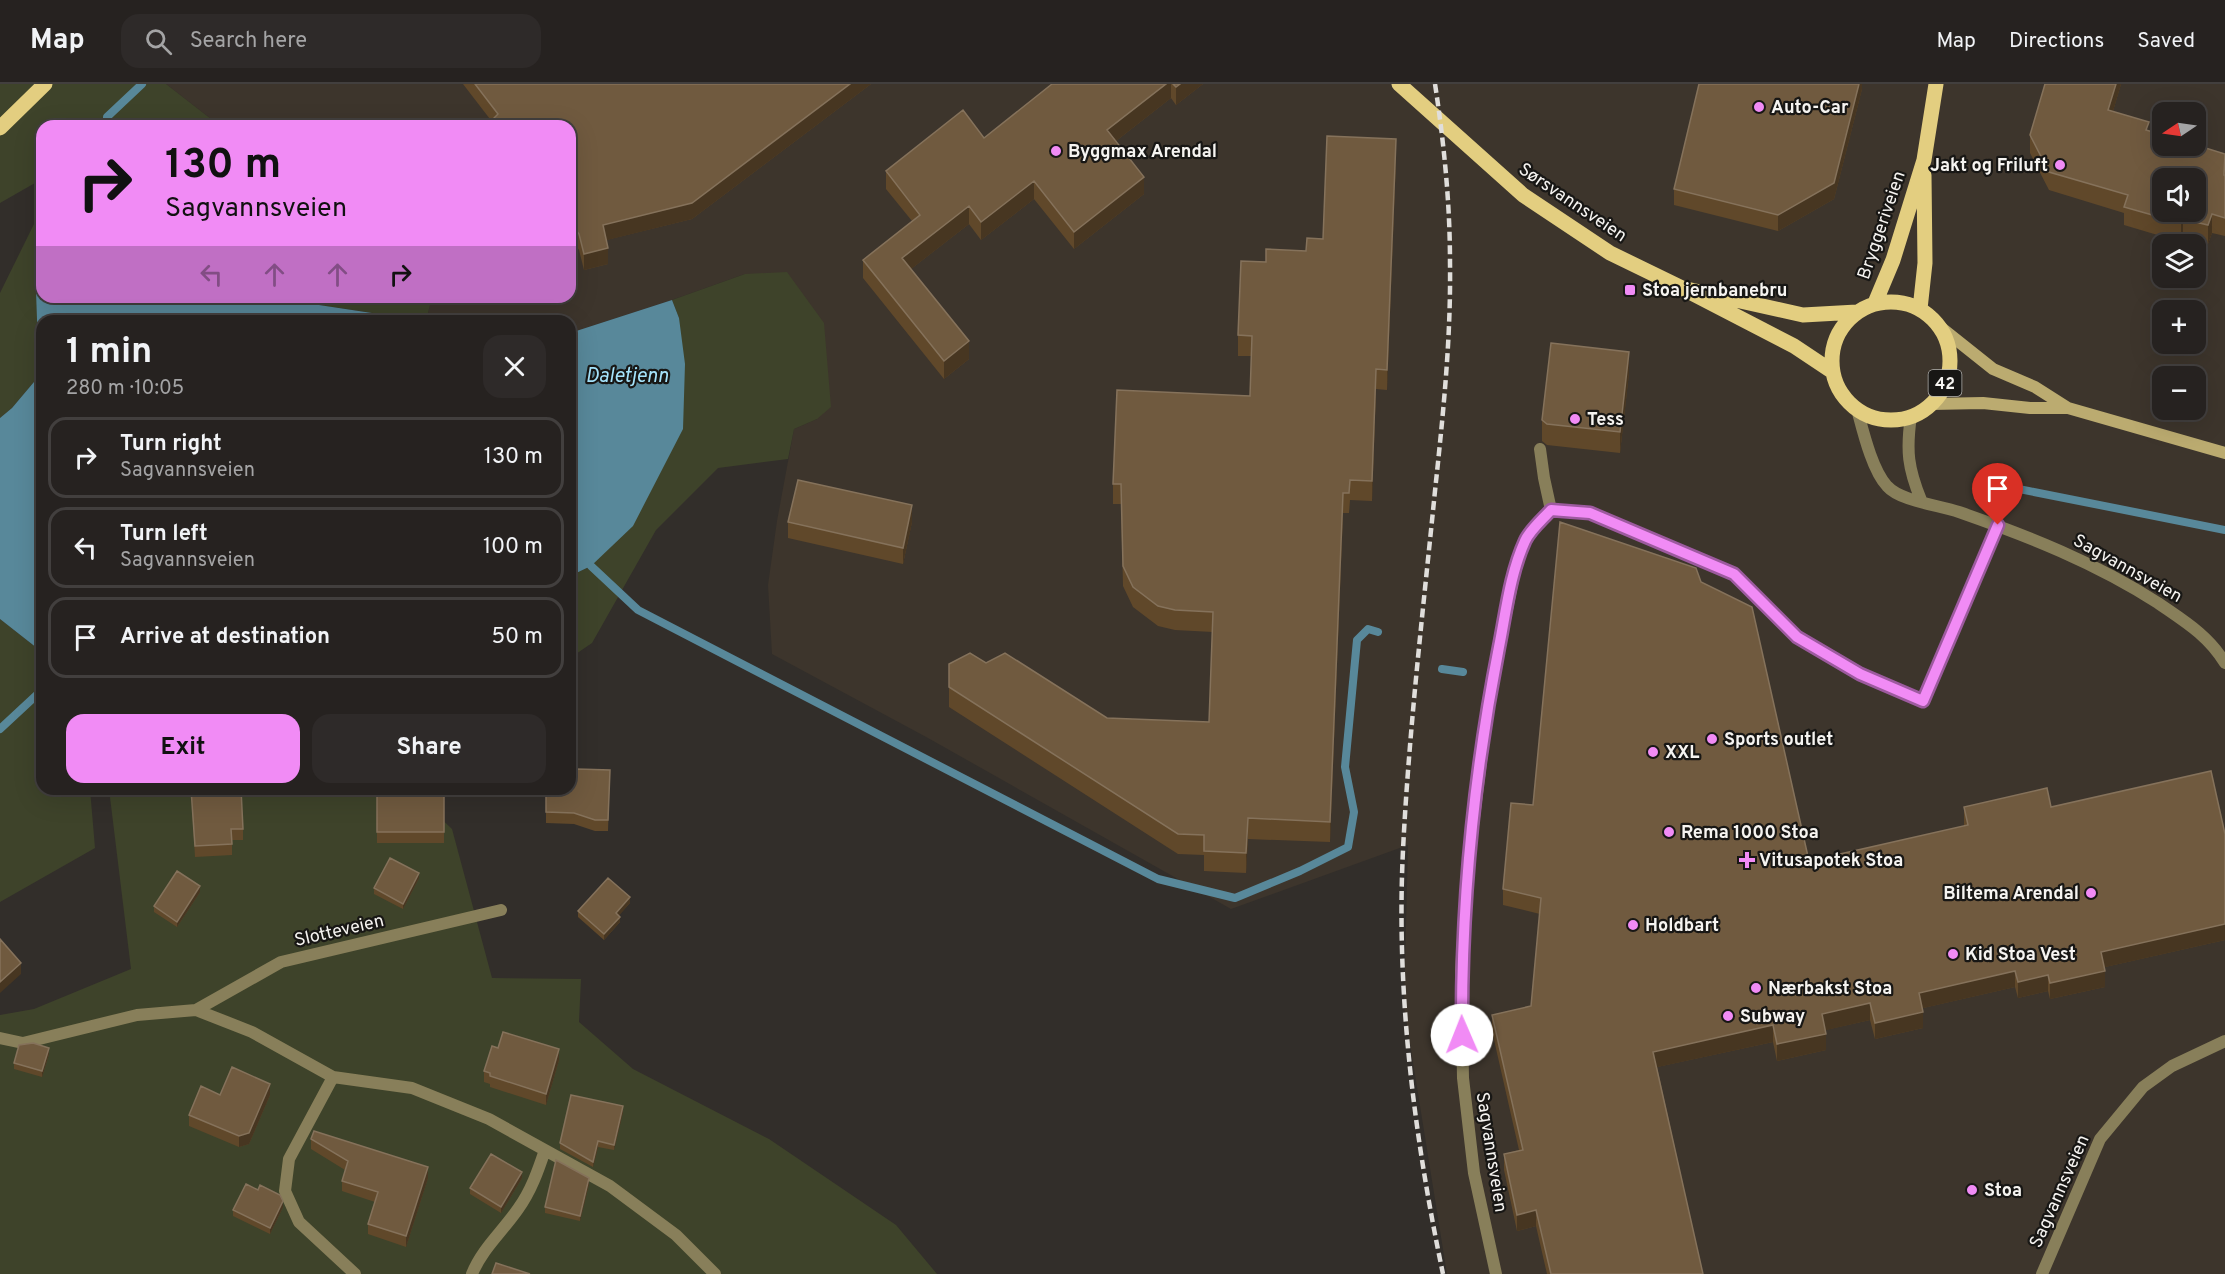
<!DOCTYPE html>
<html lang="en">
<head>
<meta charset="utf-8">
<style>
  :root { --surface:#262220; --page:#2e2a29; --text:#f1f3f6; --muted:#a4a4a5; --line:#423f3e; --accent:#f18bf5 }
  body { margin:0; font-family:Overpass,sans-serif; background:var(--page); color:var(--text); height:100vh; display:flex; flex-direction:column; font-size:22px; white-space:nowrap }
  * { box-sizing:border-box; margin:0 }
  p { font-size:20px; color:var(--muted) }
  .icon { flex:none; width:33px; height:33px; fill:none; stroke:currentColor; stroke-width:2; stroke-linecap:round; stroke-linejoin:round }
  .map { position:relative; flex:1; overflow:hidden }
  .details { position:absolute; left:36px; top:231px; width:540px; height:480px; display:flex; flex-direction:column; background:var(--surface); border-radius:18px; box-shadow:0 6px 24px #0002,0 0 0 2px var(--line) }
  .details>* { flex:none }
  .banner { position:absolute; left:36px; top:36px; width:540px; height:183px; border-radius:18px; box-shadow:0 6px 24px #0002,0 0 0 2px var(--line); background:#f18bf5; color:#111; overflow:hidden }
  .needle { width:39px; rotate:257deg }
  .tools { position:absolute; left:2152px; top:18px; display:grid; gap:12px }
  .tools a { display:grid; place-items:center; width:54px; height:54px; border-radius:12px; background:var(--surface); box-shadow:0 6px 24px #0002,0 0 0 2px var(--line); font-size:30px }
  .pin { position:absolute; display:grid; place-items:center; width:51px; height:51px; color:#fff; margin:-62px -26px; border-radius:50% 50% 50% 0; rotate:-45deg; box-shadow:0 0 6px #0007 }
  .pin .icon { rotate:45deg }
  .me { position:absolute; width:66px; margin:-33px; rotate:359deg; stroke-linejoin:round; filter:drop-shadow(0 0 4px #0008) }
  .turn { display:flex; align-items:center; gap:21px; height:126px; padding:0 30px; font-size:27px }
  .turn .icon { width:78px; height:78px; stroke-width:2.5 }
  .turn b { display:block; font-size:42px; line-height:51px }
  .lanes { display:flex; align-items:center; height:57px; padding:0 30px; background:#0003; justify-content:center; gap:30px; direction:ltr }
  .lanes .off { opacity:.35 }
  .round { display:grid; place-items:center; flex:none; width:63px; height:63px; border-radius:18px; background:var(--page) }
  .head { display:flex; align-items:center; justify-content:space-between; height:102px; padding:0 30px }
  h1 { font-size:36px; font-weight:700; line-height:45px }
  .cta { display:flex; gap:12px; margin-top:auto; padding:12px 30px }
  .cta a { flex:1; height:69px; border-radius:18px; background:var(--accent); color:#111; font-size:24px; font-weight:700; line-height:69px; text-align:center }
  .cta a+a { background:var(--page); color:var(--text) }
  ul { padding:0; list-style:none }
  li { display:flex; align-items:center; gap:18px; height:81px; margin:0 12px 9px; padding:0 18px; border:3px solid var(--line); border-radius:18px }
  li div { flex:1 }
  li b { display:block; font-size:22px }
  li em { font-style:normal }
  header { display:flex; align-items:center; gap:36px; box-sizing:border-box; height:84px; padding:0 30px; background:var(--surface); border-bottom:2px solid var(--line) }
  header strong { font-size:28px }
  nav { display:flex; gap:33px; margin-inline-start:auto; font-size:21px }
  .search { width:420px; height:54px; background:var(--page); display:flex; align-items:center; gap:15px; box-sizing:border-box; padding:0 21px; border-radius:18px; color:var(--muted); font-size:22px }
  .map>svg:first-child { display:block }
  .built { fill:#3d352c; fill-rule:evenodd }
  .green { fill:#3e432a }
  .water { fill:#58889a }
  .lines { fill:none; stroke-linecap:round; stroke-linejoin:round }
  .stream { stroke:#58889a; stroke-width:8 }
  .minor { stroke:#887f5a; stroke-width:12 }
  .tertiary { stroke:#887f5a; stroke-width:12 }
  .secondary { stroke:#bbab70; stroke-width:12 }
  .primary { stroke:#e3ce80; stroke-width:15 }
  .rail { stroke:#e0dedb; stroke-width:4.5; stroke-dasharray:9 4.5; stroke-linecap:butt }
  .wall { fill:#60482a }
  .shaded-wall { fill:#473621 }
  .building { fill:#705a3f; stroke:#85725b; stroke-width:1.5; fill-rule:evenodd }
  .route-casing { stroke:#9d5a9f; stroke-width:15 }
  .route { stroke:#f18bf5; stroke-width:10 }
  .poi-dot { fill:#f18bf5; stroke:#181715; stroke-width:2 }
  .labels { text-anchor:middle; stroke-width:4.5; stroke-linejoin:round; paint-order:stroke }
  .shield { fill:#181715; stroke:#b3b2af; stroke-width:1.5 }
  .shield-label { font-size:16px; font-weight:bold; fill:#f6f4f1 }
  .poi-label { font-size:18px; font-weight:bold; fill:#f6f4f1; stroke:#181715; text-anchor:start }
  .street-label { font-size:18px; fill:#f6f4f1; stroke:#181715 }
  .water-label { font-size:20px; font-style:italic; fill:#a6e4fc; stroke:#181715 }
</style>
</head>
<body>
<header>
<strong>Map</strong>
<div class="search"><svg class="icon" aria-label="search" viewBox="0 0 24 24"><circle cx="10" cy="10" r="6"/><path d="M15 15l6 6"/></svg>Search here</div>
<nav><a>Map</a><a>Directions</a><a>Saved</a></nav>
</header>
<div class="map">
<svg width="2225" height="1190" viewBox="0 0 2225 1190">
  <rect width="100%" height="100%" fill="#322e2a"/>
  <path class="built" d="M166,0H2225V1190H1447L1404,922L1408,761L1231,825L928,654L772,570L768,501L777,437L794,345L817,335L745,190L672,216L570,249V237H426L432,213H570V42H220ZM2163,28H2196V62H2163ZM2163,94H2196V128H2163ZM2163,160H2196V194H2163ZM2163,226H2196V260H2163ZM2163,292H2196V326H2163Z"/>
  <path class="green" d="M0,0H166L220,42H42V95L0,119Z
    M42,138L39,292L12,324L0,334V209L34,140Z
    M787,188L824,239L831,323L817,335L794,345L788,375L718,384L656,446L592,559L570,574V492L591,482L679,234L672,216L745,190Z
    M303,213H432L426,237L319,221Z
    M0,535L42,568V705H90L95,764L0,818Z
    M109,705H410L452,745L492,894L581,895L579,938L633,985L769,1055L896,1141L937,1190H0V931L34,925L131,885Z"/>
  <path class="water" d="M42,158V213H303L319,221L425,237H42V568L0,535V334L12,324L39,292L36,207Z
    M672,216L679,234L685,280L683,345L633,442L591,482L570,492V249Z"/>
  <g class="lines">
    <path class="stream" d="M108,42L107,33L142,0
      M1999,401L2225,446
      M591,482L638,526L1158,795L1235,814L1300,787L1348,763L1354,728L1345,683L1357,556L1368,545L1378,548
      M1442,585L1463,588
      M0,645L42,606"/>
    <path class="minor" d="M1540,365L1544,394L1551,426
      M196,926L281,878L501,826
      M0,954L23,959L137,931L196,926L252,948L333,993L412,1004L489,1035L610,1102L676,1151L715,1190
      M333,993L289,1075L285,1107L299,1138L355,1190
      M472,1190C482,1165 502,1148 518,1125C531,1107 538,1087 545,1066
      M1496,1190L1474,1089L1463,994L1461,887L1467,790L1489,613L1515,486L1526,454L1551,426L1590,429L1734,490L1797,553L1860,590L1923,617L1998,441
      M2042,1190L2100,1055L2143,1003L2172,982L2225,957"/>
    <path class="tertiary" d="M1857,325C1863,347 1872,386 1887,402C1900,417 1938,421 1959,428C2028,452 2096,479 2158,519C2184,537 2208,551 2225,579
      M1911,332C1906,367 1908,384 1921,416"/>
    <path class="secondary" d="M1939,242L1993,285L2035,303L2068,324L2225,369
      M1931,320L1983,319L2030,324H2068"/>
    <path class="primary" d="M1399,0L1523,111L1610,169L1682,204
      M0,44L45,0
      M1832 277a59 59 0 1 1 118 0a59 59 0 1 1-118 0Z
      M1875,219L1893,176L1924,76L1936,0
      M1920,225L1925,179L1924,91
      M1833,288L1794,262L1682,204L1803,231L1857,228"/>
    <path class="rail" d="M1435,0C1444,59 1450,119 1450,179C1451,256 1443,331 1435,407C1423,527 1409,646 1403,766C1396,908 1414,1052 1443,1190"/>
  </g>
  <path class="wall" d="M463,0H871L692,135L606,156L608,180L584,186L579,166L570,155V42H493V39Z
    M1052,0H1203L1176,21L1171,14L1116,57L1144,110L1074,165L1034,115L981,156L969,140L911,185L969,275L944,295L863,194V176L912,137L886,105V87L984,54Z
    M1862,0V5L1834,115L1778,147L1674,121V105Z
    M2121,0L2113,27L2149,47L2225,70V152L2212,149L2208,160L2183,154L2181,158L2124,141V129L2049,106L2030,69V51Z
    M1396,75L1387,306L1376,305L1372,417L1350,416L1349,429H1343L1330,758L1248,755L1246,789L1204,787V771L1178,770L949,623V580L986,579L1107,634L1209,638L1213,548L1175,546L1158,542L1133,523L1123,502L1121,420H1113V400L1250,312L1252,272H1238V251L1266,178L1306,167L1323,155Z
    M1629,289L1620,369L1547,361L1542,357V336Z
    M788,438H912L903,480L788,454Z
    M1701,498L1809,777L1964,742V723H2051L2225,750V856L2105,883V903L2050,915L2048,907L2018,914L2015,903L1923,924V944L1875,955L1870,936L1825,946L1826,966L1777,977L1773,958L1657,983L1703,1190H1547L1536,1142L1517,1147L1504,1086V1070L1519,1066L1492,947V931L1531,922L1540,830L1503,821V805L1533,721Z
    M610,686L608,747H595L574,740L546,739V705L577,692Z
    M191,705L243,745V756H232V771L195,773Z
    M377,710H444V759H377Z
    M419,794L403,825L374,810V804Z
    M200,808L177,843L154,828V822Z
    M630,819L618,832L620,838L604,856L578,833V827Z
    M498,964L559,976L546,1021L490,1003V1000L484,998V987Z
    M49,970L42,993L14,985V979Z
    M220,1011H270L249,1060L239,1063L189,1042V1031Z
    M623,1028L614,1066L598,1063L593,1083L560,1065V1059Z
    M311,1055L428,1094L406,1163L368,1150V1140L375,1118L342,1107V1097L345,1086L311,1065Z
    M522,1094L501,1129L470,1110V1104Z
    M589,1100L580,1137L545,1129V1123Z
    M283,1123L270,1150L233,1132V1126Z"/>
  <path class="shaded-wall" d="M850,0H871L692,135L603,157V141Z
    M1166,0H1171V14L1107,64V46Z
    M1180,0H1203L1176,21V3Z
    M1859,0H1862V5L1834,115L1778,147V131Z
    M2116,0H2121L2108,44V26Z
    M1396,55V75L1387,306V286Z
    M1144,93V110L1074,165V148Z
    M1034,97V115L981,156V138Z
    M969,122V140L902,192V174Z
    M2212,130V149L2208,160V141Z
    M2183,135V154L2181,158V139Z
    M608,164V180L584,186V170Z
    M969,257V275L944,295V277Z
    M1629,268V289L1620,369V348Z
    M1376,285V305L1372,417V397Z
    M1343,409V429L1330,758V738Z
    M912,421V438L903,480V464Z
    M1248,734V755L1246,789V769Z
    M419,789V794L403,825V820Z
    M200,802V808L177,843V838Z
    M630,813V819L616,835V829Z
    M620,833V838L604,856V850Z
    M2225,840V856L2101,884V868Z
    M21,879V890L0,909V898Z
    M2015,887V903L1919,925V909Z
    M2105,887V903L2050,915V899Z
    M2048,891V907L2018,914V898Z
    M1870,919V936L1822,947V930Z
    M1923,928V944L1875,955V939Z
    M1773,941V958L1653,984V968Z
    M1826,950V966L1777,977V960Z
    M49,964V970L42,993V987Z
    M559,965V976L546,1021V1010Z
    M270,1000V1011L249,1060L239,1063V1052Z
    M623,1022V1028L614,1066V1061Z
    M598,1057V1063L593,1083V1078Z
    M428,1083V1094L406,1163V1152Z
    M522,1088V1094L501,1129V1123Z
    M589,1094V1100L580,1137V1132Z
    M283,1117V1123L270,1150V1144Z
    M1536,1126V1142L1517,1147V1131Z"/>
  <path class="building" d="M475,0H850L692,119L603,141L608,164L584,170L579,150L570,138V42H498L493,35L498,30Z
    M1052,0H1166L1107,46L1144,93L1074,148L1034,97L981,138L969,122L902,174L969,257L944,277L863,176L920,131L886,87L963,26L984,54Z
    M1173,0H1180L1176,3Z
    M1699,0H1859L1834,99L1778,131L1674,105Z
    M2045,0H2116L2108,26L2149,38L2146,46L2163,51V62L2196,61L2225,70L2224,91H2225V134L2212,130L2208,141L2183,135L2181,139L2124,123L2128,111L2049,88L2030,51ZM2163,94H2196V128H2163Z
    M1327,52L1396,55L1387,286L1376,285L1372,397L1350,396L1349,409H1343L1330,738L1248,734L1246,769L1204,767V751L1178,750L949,603V580L970,569L986,579L1005,569L1107,634L1209,638L1213,528L1175,526L1158,522L1133,503L1123,482L1121,400H1113L1117,306L1250,312L1252,252L1238,251L1241,177L1266,178V165L1306,167L1307,154L1323,155Z
    M1551,259L1629,268L1620,348L1547,340L1542,336Z
    M798,396L912,421L903,464L788,438Z
    M1560,438L1696,484L1701,498L1752,523L1809,777L1968,741L1964,723L2047,704L2051,723L2211,687L2225,750V840L2101,868L2105,887L2050,899L2048,891L2018,898L2015,887L1919,909L1923,928L1875,939L1870,919L1822,930L1826,950L1777,960L1773,941L1653,968L1703,1190H1551L1536,1126L1517,1131L1504,1070L1523,1066L1492,931L1531,922L1541,814L1503,805L1511,719L1533,721Z
    M577,685L610,686L608,736H595L574,729L546,728V705H570V692H577Z
    M191,705H241L243,745H231L232,760L195,762Z
    M377,710H444V748H377Z
    M390,774L419,789L403,820L374,804Z
    M177,787L200,802L177,838L154,822Z
    M608,794L630,813L616,829L620,833L604,850L578,827Z
    M0,855L21,879L0,898Z
    M503,948L559,965L546,1010L490,992V989L484,987L492,962L498,964Z
    M33,959L49,964L42,987L14,979L19,961Z
    M232,983L270,1000L249,1049L239,1052L189,1031L201,1002L220,1011Z
    M571,1011L623,1022L614,1061L598,1057L593,1078L560,1059Z
    M314,1047L428,1083L406,1152L368,1140L378,1108L342,1097L348,1077L311,1055Z
    M491,1070L522,1088L501,1123L470,1104Z
    M556,1076L589,1094L580,1132L545,1123Z
    M246,1100L258,1106L260,1101L280,1111L283,1117L270,1144L233,1126Z
    M496,1179L530,1190H492Z"/>
  <g class="lines">
    <defs>
      <path id="route" d="M1462,951C1461,822 1474,690 1499,563C1506,528 1510,490 1525,457C1530,446 1543,435 1551,426L1590,429L1734,490L1797,553L1860,590L1923,617L1998,441"/>
    </defs>
    <use href="#route" class="route-casing"/>
    <use href="#route" class="route"/>
  </g>
  <g class="poi-dot">
    <circle cx="1759" cy="23" r="6"/>
    <circle cx="1056" cy="67" r="6"/>
    <circle cx="2060" cy="81" r="6"/>
    <rect x="1624" y="200" width="12" height="12" rx="3"/>
    <circle cx="1575" cy="335" r="6"/>
    <circle cx="1712" cy="655" r="6"/>
    <circle cx="1653" cy="668" r="6"/>
    <circle cx="1669" cy="748" r="6"/>
    <path d="M1744 767h6v6h6v6h-6v6h-6v-6h-6v-6h6z"/>
    <circle cx="2091" cy="809" r="6"/>
    <circle cx="1633" cy="841" r="6"/>
    <circle cx="1953" cy="870" r="6"/>
    <circle cx="1756" cy="904" r="6"/>
    <circle cx="1728" cy="932" r="6"/>
    <circle cx="1972" cy="1106" r="6"/>
  </g>
  <g class="labels">
    <rect class="shield" x="1928.5" y="286" width="33" height="26" rx="4.5"/>
    <g class="shield-label">
      <text x="1945" y="305">42</text>
    </g>
    <g class="poi-label">
      <text x="1771" y="29">Auto-Car</text>
      <text x="1068" y="73">Byggmax Arendal</text>
      <text x="2048" y="87" text-anchor="end">Jakt og Friluft</text>
      <text x="1642" y="212">Stoa jernbanebru</text>
      <text x="1587" y="341">Tess</text>
      <text x="1724" y="661">Sports outlet</text>
      <text x="1665" y="674">XXL</text>
      <text x="1681" y="754">Rema 1000 Stoa</text>
      <text x="1759" y="782">Vitusapotek Stoa</text>
      <text x="2079" y="815" text-anchor="end">Biltema Arendal</text>
      <text x="1645" y="847">Holdbart</text>
      <text x="1965" y="876">Kid Stoa Vest</text>
      <text x="1768" y="910">Nærbakst Stoa</text>
      <text x="1740" y="938">Subway</text>
      <text x="1984" y="1112">Stoa</text>
    </g>
    <g class="street-label">
      <text transform="translate(1573 118) rotate(34)" y="6">Sørsvannsveien</text>
      <text transform="translate(1881 141) rotate(-71)" y="6">Bryggeriveien</text>
      <text transform="translate(2128 484) rotate(29)" y="6">Sagvannsveien</text>
      <text transform="translate(339 846) rotate(-13)" y="6">Slotteveien</text>
      <text transform="translate(1492 1068) rotate(81)" y="6">Sagvannsveien</text>
      <text transform="translate(2059 1107) rotate(-66)" y="6">Sagvannsveien</text>
    </g>
    <g class="water-label">
      <text x="627" y="298">Daletjenn</text>
    </g>
  </g>
</svg>
<div class="tools">
<a><svg class="needle" viewBox="-14 -14 28 28"><path d="M0-13l5 13h-10z" fill="#e53935"/><path d="M0 13l5-13h-10z" fill="#a4a4a5"/></svg></a>
<a><svg class="icon" aria-label="sound" viewBox="0 0 24 24"><path d="M4 9h4l5-4v14l-5-4H4zM17 9q2 3 0 6"/></svg></a>
<a><svg class="icon" aria-label="layers" viewBox="0 0 24 24"><path d="M12 4l9 5-9 5-9-5zM3 14l9 5 9-5"/></svg></a>
<a>+</a>
<a>−</a>
</div>
<div class="pin" style="left:1998px;top:441px;background:#d93025"><svg class="icon" aria-label="arrive" viewBox="0 0 24 24"><path d="M6 21V4h12l-3 4 3 4H6"/></svg></div>
<svg class="me" style="left:1462px;top:951px" viewBox="-20 -20 40 40"><circle r="19" fill="#fff"/><path d="M0-13L10 11 0 6-10 11z" fill="#f18bf5"/></svg>
<div class="banner">
<div class="turn"><svg class="icon" aria-label="right" viewBox="0 0 24 24"><path d="M7 20v-9h11M14 6l5 5-5 5"/></svg><div><b>130 m</b>Sagvannsveien</div></div>
<div class="lanes"><svg class="icon off" aria-label="left" viewBox="0 0 24 24"><path d="M17 20v-9H6M10 6l-5 5 5 5"/></svg><svg class="icon off" aria-label="ahead" viewBox="0 0 24 24"><path d="M12 20V5M6 11l6-6 6 6"/></svg><svg class="icon off" aria-label="ahead" viewBox="0 0 24 24"><path d="M12 20V5M6 11l6-6 6 6"/></svg><svg class="icon" aria-label="right" viewBox="0 0 24 24"><path d="M7 20v-9h11M14 6l5 5-5 5"/></svg></div>
</div>
<section class="details">
<div class="head"><div><h1>1 min</h1><p>280 m · 10:05</p></div><a class="round"><svg class="icon" aria-label="close" viewBox="0 0 24 24"><path d="M6 6l12 12M18 6L6 18"/></svg></a></div>
<ul>
<li><svg class="icon" aria-label="right" viewBox="0 0 24 24"><path d="M7 20v-9h11M14 6l5 5-5 5"/></svg><div><b>Turn right</b><p>Sagvannsveien</p></div><em>130 m</em></li>
<li><svg class="icon" aria-label="left" viewBox="0 0 24 24"><path d="M17 20v-9H6M10 6l-5 5 5 5"/></svg><div><b>Turn left</b><p>Sagvannsveien</p></div><em>100 m</em></li>
<li><svg class="icon" aria-label="arrive" viewBox="0 0 24 24"><path d="M6 21V4h12l-3 4 3 4H6"/></svg><div><b>Arrive at destination</b></div><em>50 m</em></li>
</ul>
<div class="cta"><a>Exit</a><a>Share</a></div>
</section>
</div>
</body>
</html>
